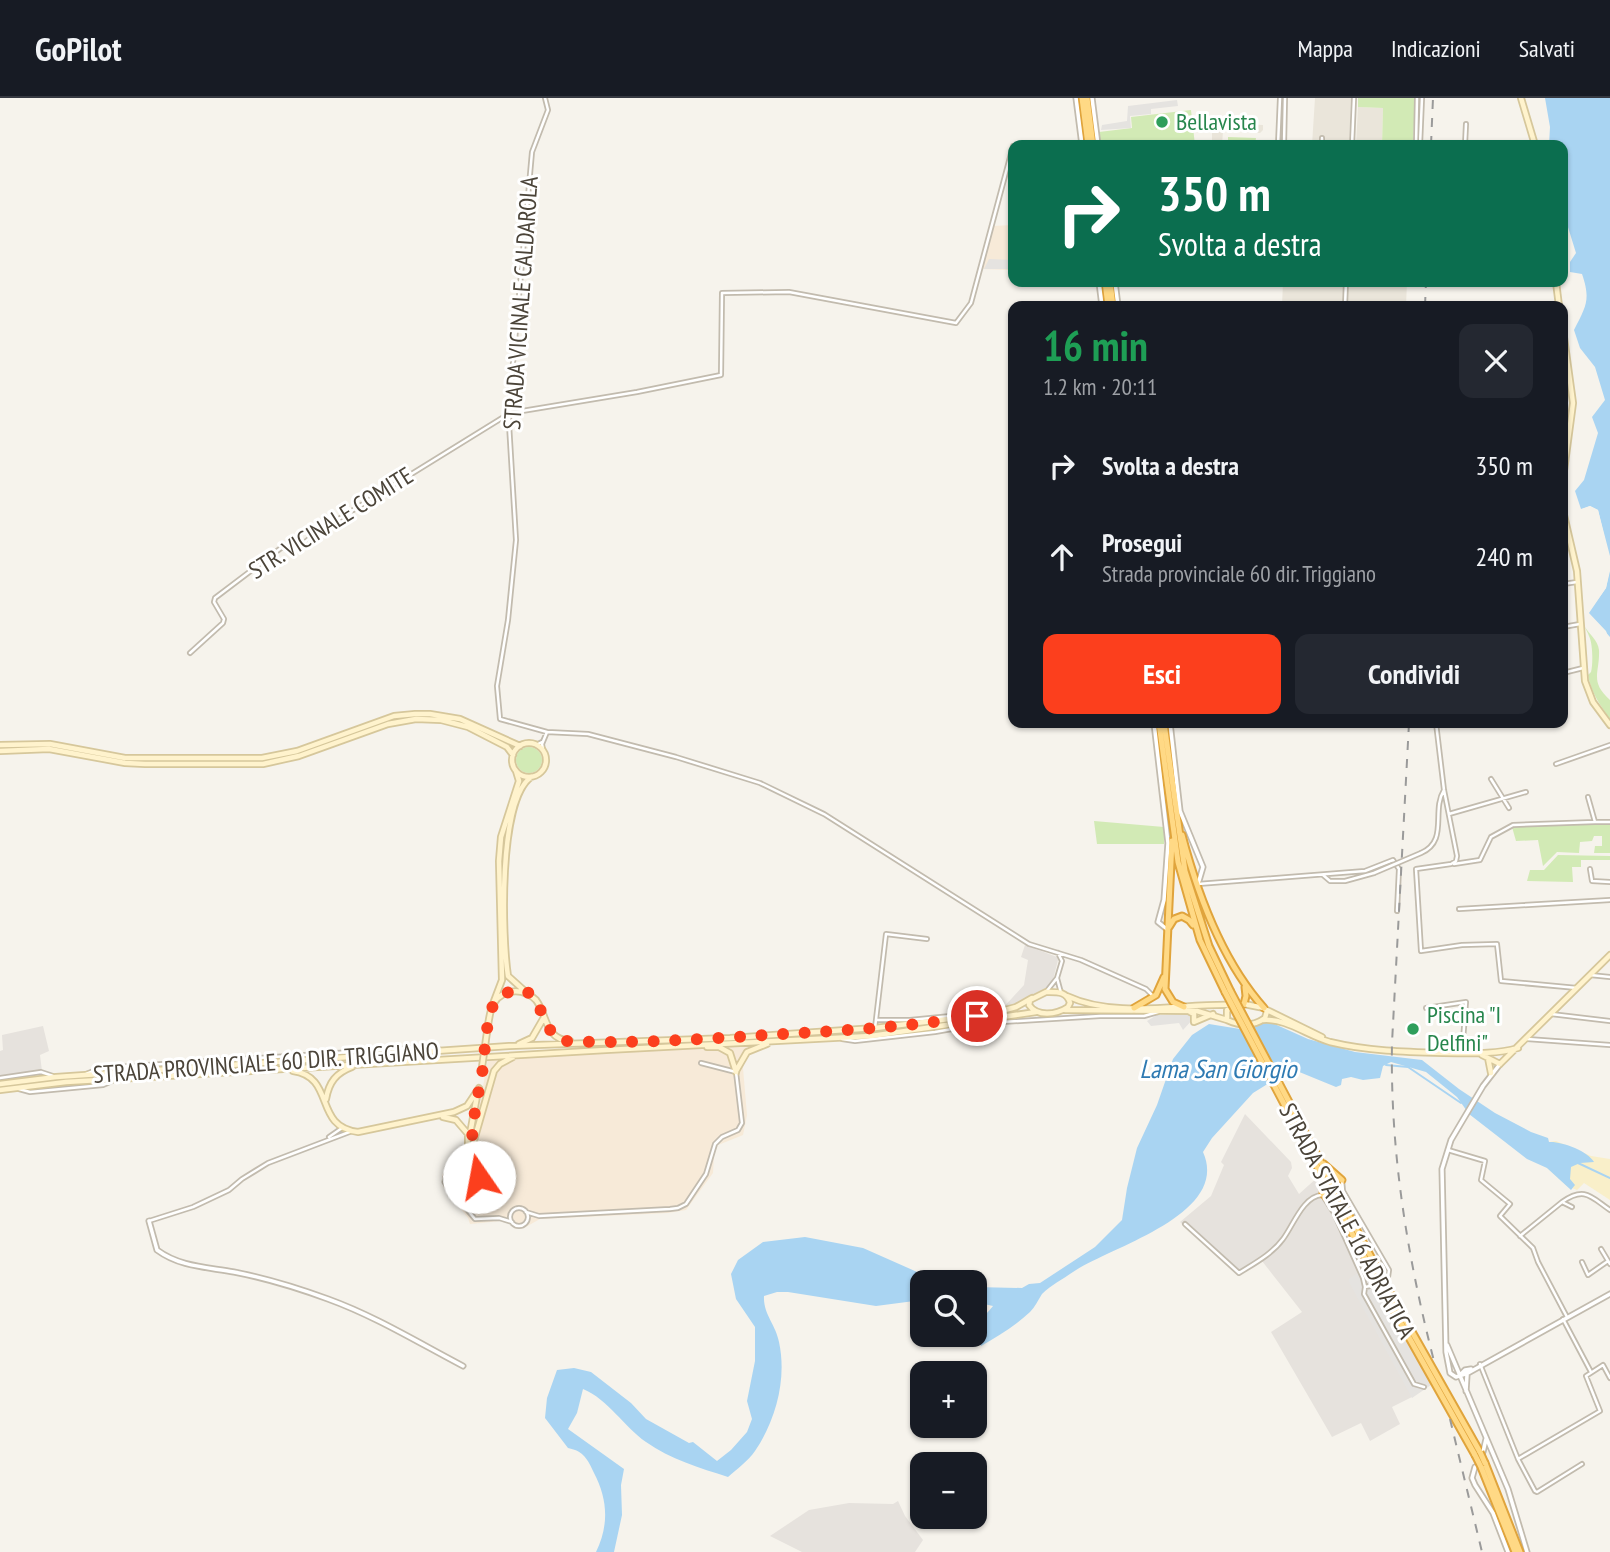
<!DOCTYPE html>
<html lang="it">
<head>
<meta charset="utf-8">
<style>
  :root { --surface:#171b24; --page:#242831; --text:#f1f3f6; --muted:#9ea1a6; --line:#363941; --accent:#fc3f1d }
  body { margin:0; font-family:"PT Sans Narrow",sans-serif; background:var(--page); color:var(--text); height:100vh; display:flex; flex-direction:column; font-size:26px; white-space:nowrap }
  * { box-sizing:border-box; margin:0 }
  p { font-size:23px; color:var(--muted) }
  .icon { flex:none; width:38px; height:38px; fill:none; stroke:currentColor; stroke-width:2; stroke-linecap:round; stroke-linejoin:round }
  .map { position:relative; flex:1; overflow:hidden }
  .sheet { position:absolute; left:1008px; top:203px; width:560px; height:427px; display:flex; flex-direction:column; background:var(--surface); border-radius:14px; box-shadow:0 2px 5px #0004 }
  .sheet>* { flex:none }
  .banner { position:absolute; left:1008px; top:42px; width:560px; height:147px; border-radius:14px; box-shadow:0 2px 5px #0004; background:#0b6e4f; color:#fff; overflow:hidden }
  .tools { position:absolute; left:910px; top:1172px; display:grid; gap:14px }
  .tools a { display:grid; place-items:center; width:77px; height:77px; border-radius:14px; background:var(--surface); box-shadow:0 2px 5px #0004; font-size:35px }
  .pin { position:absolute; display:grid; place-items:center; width:60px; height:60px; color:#fff; margin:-30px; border:4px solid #fff; border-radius:50%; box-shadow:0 2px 7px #0007 }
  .me { position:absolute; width:77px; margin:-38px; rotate:348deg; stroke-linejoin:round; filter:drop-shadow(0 0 5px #0008) }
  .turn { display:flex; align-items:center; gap:24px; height:147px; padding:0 35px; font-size:32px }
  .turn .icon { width:91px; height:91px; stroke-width:2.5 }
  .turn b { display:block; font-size:49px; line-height:60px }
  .round { display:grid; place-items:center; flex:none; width:74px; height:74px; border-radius:14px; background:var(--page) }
  .summary { display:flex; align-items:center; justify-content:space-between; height:119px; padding:0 35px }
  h1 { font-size:42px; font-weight:600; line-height:52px; color:#1e9e55 }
  .button { display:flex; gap:14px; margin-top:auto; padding:14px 35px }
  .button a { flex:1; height:80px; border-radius:14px; background:var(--accent); color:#fff; font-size:28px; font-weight:600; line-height:80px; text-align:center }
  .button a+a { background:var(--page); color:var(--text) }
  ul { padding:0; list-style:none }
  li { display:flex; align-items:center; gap:21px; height:91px; padding:0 35px }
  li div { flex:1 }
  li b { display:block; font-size:26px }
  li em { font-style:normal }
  header { display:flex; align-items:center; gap:42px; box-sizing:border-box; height:98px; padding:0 35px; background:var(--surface); border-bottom:2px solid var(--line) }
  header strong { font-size:33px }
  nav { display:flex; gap:38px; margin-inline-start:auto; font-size:24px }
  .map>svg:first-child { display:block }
  .residential { fill:#eae5da }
  .commercial { fill:#f7ead8 }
  .industrial { fill:#e6e2dd }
  .green { fill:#d2eab5 }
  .sand { fill:#f9efc9 }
  .parking { fill:#e5e3e0 }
  .water { fill:#a9d4f2 }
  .pier { fill:#f6f3ec }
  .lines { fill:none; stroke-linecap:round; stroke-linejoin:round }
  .stream { stroke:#a9d4f2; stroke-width:2 }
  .minor-casing { stroke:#c2bbae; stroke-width:6 }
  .tertiary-casing { stroke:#c2bbae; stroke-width:7 }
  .secondary-casing { stroke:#d6c79b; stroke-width:8 }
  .trunk-casing { stroke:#e0a43c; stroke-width:9 }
  .minor { stroke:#fff; stroke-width:2.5 }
  .tertiary { stroke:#fff; stroke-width:3.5 }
  .secondary { stroke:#fff3cd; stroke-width:4.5 }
  .trunk { stroke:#ffd985; stroke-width:5 }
  .rail { stroke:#9a9a9a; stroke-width:2; stroke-dasharray:9 9; stroke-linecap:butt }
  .minor-bridge-casing { stroke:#c2bbae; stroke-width:6; stroke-linecap:butt }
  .secondary-bridge-casing { stroke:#d6c79b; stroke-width:8; stroke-linecap:butt }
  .trunk-bridge-casing { stroke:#e0a43c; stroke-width:9; stroke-linecap:butt }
  .minor-bridge { stroke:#fff; stroke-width:2.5 }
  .secondary-bridge { stroke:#fff3cd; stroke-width:4.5 }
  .trunk-bridge { stroke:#ffd985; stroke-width:5 }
  .route { stroke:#fc3f1d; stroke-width:12; stroke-dasharray:0 21.6 }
  .leisure-dot { fill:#2e9e5b; stroke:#fff; stroke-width:2.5 }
  .labels { text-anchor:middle; stroke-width:6; stroke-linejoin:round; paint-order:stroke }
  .leisure-label { font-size:24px; fill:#27864d; stroke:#fff; text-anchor:start }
  .street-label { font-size:24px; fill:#4b4439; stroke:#fff }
  .water-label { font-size:26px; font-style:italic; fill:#2e7ab2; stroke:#fff }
</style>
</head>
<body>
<header>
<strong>GoPilot</strong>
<nav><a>Mappa</a><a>Indicazioni</a><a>Salvati</a></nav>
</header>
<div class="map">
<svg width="1610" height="1454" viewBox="0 0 1610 1454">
  <rect width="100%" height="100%" fill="#f6f3ec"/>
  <path class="residential" d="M1315,0H1351L1349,47H1312Z
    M1358,9L1383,10L1382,47H1356Z
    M1215,25L1263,27V32L1260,35L1223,33L1222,47H1212V29Z
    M1283,184H1407L1406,208H1282Z"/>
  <path class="commercial" d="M1013,127V172L982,171L993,128Z
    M748,947L743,970L747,1017L743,1037L718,1047L714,1057L713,1075L686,1112L668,1115L540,1121L524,1130L516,1131L507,1124L500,1123L470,1126L468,1120L443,1088L442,1077L445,1072L460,1061L466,1053L464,1034L476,1027L488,961Z"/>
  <path class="industrial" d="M1025,847L1057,859L1058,862L1053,882L1046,891L1021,904L1002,911L1024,887L1028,862L1021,859Z
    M43,928L49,953L40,957L42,973L0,978V953L3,952L2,937Z
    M1245,1016L1291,1064L1292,1070L1288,1078L1299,1096L1319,1078L1361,1172L1412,1299L1392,1309L1400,1326L1370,1343L1361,1325L1332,1339L1271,1234L1302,1214L1262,1163L1237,1175L1180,1124L1211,1098L1224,1067L1221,1064Z
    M898,1403L905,1418L923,1442L915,1454H802L770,1438L809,1412L849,1405L893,1406Z"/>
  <path class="green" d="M1358,0H1415L1413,47H1382L1383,10L1358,9Z
    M1191,12L1195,47H1100L1099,34L1132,30L1131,19Z
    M1228,39L1256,40L1255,47H1228Z
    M1585,529C1589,536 1598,542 1599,552C1600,575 1589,583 1610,602V621C1600,607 1591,594 1588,577L1591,574C1593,567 1593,546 1589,538C1588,535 1586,532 1585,529Z
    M516 662a13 13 0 1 1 26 0a13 13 0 1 1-26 0Z
    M1094,723L1164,729V746H1097Z
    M1610,725V755H1594L1595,748H1602V738H1594L1592,743L1580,744L1579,755L1557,754L1543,768L1538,742L1516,743L1512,729Z
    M1558,757L1610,758V762H1581V769H1572L1573,784L1527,783L1530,772H1544Z"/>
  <path class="sand" d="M1556,1043L1591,1058L1610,1061V1102L1584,1085L1577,1092L1567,1088L1546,1069L1549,1044Z"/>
  <path class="parking" d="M1177,2L1178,8L1151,11V16L1130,18L1131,30L1101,32L1102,27L1127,23L1128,8Z
    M989,161L1013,162V171H984Z
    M1190,916L1193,921L1183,932L1179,925L1151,928L1147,923L1157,917Z
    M1366,1169L1431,1287L1412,1300L1349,1184V1181Z"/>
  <path class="water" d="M1545,0H1610V458L1598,412L1590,408L1581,411L1575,393L1584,382L1598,335L1592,319L1605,302L1595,269L1580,250L1574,232C1586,208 1591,202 1582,176L1570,174V164L1576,155L1563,113V47H1549L1550,29Z
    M1610,473V539L1588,515L1606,490Z
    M1270,924L1308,941L1355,954L1422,962L1459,991L1495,1015L1531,1034L1548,1040L1549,1044C1561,1043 1588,1053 1594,1064L1580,1065L1571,1069L1570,1081L1575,1087L1571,1092L1547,1070L1527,1061L1469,1016L1457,999L1426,974L1391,964L1383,968L1380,980L1363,982L1351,979L1342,981L1341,987L1336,989L1292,971L1253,995L1212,1040L1203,1054C1231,1117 1109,1149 1073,1174C1063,1181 1051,1187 1042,1196C1038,1202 1035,1209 1030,1214C1015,1228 998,1238 981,1248C969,1228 980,1224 993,1208L975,1204V1189L1022,1190L1029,1186L1040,1185L1095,1149L1122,1122L1127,1090L1137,1050L1157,1007L1173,961L1192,937L1209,926L1240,931Z
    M805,1139L863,1150L942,1185H922V1202L876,1208L788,1194H777L764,1198C763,1216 776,1227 779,1244C787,1281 776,1322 755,1353C748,1363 737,1371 728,1379C700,1370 670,1361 646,1344C623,1328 609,1302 583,1291L577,1315L568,1331L624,1371L621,1387L622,1417L614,1454H596C609,1427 608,1402 594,1375C588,1362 584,1353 568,1350L545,1320L547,1300L557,1272L574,1270L591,1274L631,1305L646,1321L689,1345L693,1344L717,1363L731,1352L747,1334L752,1321L747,1303L755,1263V1229L736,1201L731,1176L738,1162L763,1144Z"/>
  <path class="pier" d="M1590,408L1598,412L1610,462L1607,460L1603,449L1595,414L1590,412L1583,414L1582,411Z
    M1610,470L1606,490L1589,515L1606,533L1610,543L1585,515L1603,489L1607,472Z"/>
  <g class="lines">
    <path class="stream" d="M1386,967L1408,969L1461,1005
      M1578,1065L1610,1080"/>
    <defs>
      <path id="minor" d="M545,0L548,12L532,54L510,298L509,326L516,442L508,522L497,588L500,621L547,634L588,636L676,659L760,685L824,716L1029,846L1081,862L1146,891L1152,897
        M1278,47L1280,0
        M1284,47L1285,0
        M1322,47V40
        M1352,47L1354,0
        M1416,47L1417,0
        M1420,47L1422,0
        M1465,47L1466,26
        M1345,208L1346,184
        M1563,486L1577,484
        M1563,529L1580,526
        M190,555L223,525L224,521L214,504L215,500L281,450L299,449L316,435L510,315L637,294L721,277L722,195L789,194L956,225L971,205L1013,48
        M1563,575L1583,570
        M1436,625L1444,692L1457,758L1456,763L1451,766L1416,771L1421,853L1462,847L1497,846L1501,883L1577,890
        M536,647L542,644
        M543,652L542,646L547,634
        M1556,666L1610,647
        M1491,681L1509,710
        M1588,699L1595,724H1610
        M1449,716L1526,694
        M1421,755C1449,743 1431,713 1444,692
        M1454,766L1480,762L1491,739L1513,727L1595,724
        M1590,771L1592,783L1610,784
        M1323,777L1330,783H1345L1374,775
        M1198,786L1365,773L1393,762L1399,771L1397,813
        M1459,811L1610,802
        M1058,855L1062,863L1057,880L1061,895
        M1590,877L1610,879
        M1046,894L1057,880
        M1426,910L1466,904L1462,955
        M1551,916L1610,923
        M876,922H910L971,916
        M875,930L886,836L927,841
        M842,941L855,943L935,934L986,925L1100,918H1144L1158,914
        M1527,941L1610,947
        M86,976L101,970L429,949L441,952
        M0,980L41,974L53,978
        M19,991L30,994L103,987L112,983
        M329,1039L342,1030
        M1448,1052L1485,1063L1481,1082L1510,1106L1500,1118L1533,1150L1538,1164L1567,1219
        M1342,1082L1343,1093L1389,1172L1388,1179
        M450,1091L475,1121L499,1120L512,1124
        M1325,1101L1334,1115L1363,1180L1365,1189L1364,1196L1414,1286L1424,1289
        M461,1104L460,1096L463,1092
        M1562,1104C1585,1088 1591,1099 1610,1112
        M510 1119a9 9 0 1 1 18 0a9 9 0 1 1-18 0Z
        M526,1114L539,1118L670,1111L678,1110L686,1106L706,1076L715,1046L722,1039L738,1032L742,1025L736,974L701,965
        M149,1123L193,1109L229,1092L242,1081L268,1065L352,1033
        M1185,1126L1239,1175C1255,1165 1272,1156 1283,1141C1293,1128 1303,1098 1322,1097
        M1520,1138L1562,1104L1572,1109
        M1601,1151L1610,1166
        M1582,1164L1588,1177L1608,1163
        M1365,1189L1375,1187
        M1563,1221L1591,1274
        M1480,1266L1518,1361L1535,1393L1537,1394L1582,1366
        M1518,1361L1600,1313L1586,1278L1603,1267L1610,1280"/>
      <path id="tertiary" d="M1076,0L1082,47
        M1092,0L1098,47
        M1099,184L1102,208
        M1115,184L1118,208
        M1154,625L1168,745L1164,802L1158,824L1168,832
        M1170,625L1180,713L1203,769L1198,786
        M466,1065H473C487,1083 466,1096 450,1091L445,1084L447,1075Z
        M149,1123L157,1152C180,1169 207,1169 234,1174C265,1180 298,1190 328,1201C375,1218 419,1245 463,1268
        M1447,1247L1508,1391L1527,1454
        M1459,1278L1456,1279L1450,1275L1446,1254L1442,1071L1451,1042L1483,988L1500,966
        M1459,1278L1468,1275L1610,1196
        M1459,1278L1465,1272L1471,1271
        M1466,1293L1467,1277
        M1483,1354L1486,1341
        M1475,1369L1472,1380L1475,1387L1493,1415L1508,1454"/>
      <path id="secondary" d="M1521,0L1535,47
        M1556,184L1559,208
        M1563,232L1573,305L1563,380
        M1563,413L1577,473L1585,583L1593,604L1610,627
        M512 662a17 17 0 1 1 34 0a17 17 0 1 1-34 0Z
        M0,647L50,646L125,660H262L297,653L394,618L415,616H430L460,621L520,648
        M0,653L49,651L125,665L145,666H263L299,658L388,626L416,621L441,622L468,629L507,649L513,657
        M1046,894C1057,894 1067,893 1070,905L1068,909C1056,917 1037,919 1029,907L1030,902Z
        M528,896L508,878C502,839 498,703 531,679
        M1067,898C1116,921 1182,905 1234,907
        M1244,906L1264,910L1267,913L1265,920C1253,929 1240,928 1227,922V912Z
        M491,911L502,882L499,763L501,739L519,683L516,673
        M1065,912L1197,913L1227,922
        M1267,912L1322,939
        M1190,914L1194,916V924L1213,916
        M1263,922C1286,920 1308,938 1330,944C1367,953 1405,954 1443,955C1469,955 1493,957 1518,950
        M487,934C488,927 489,919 491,912C497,891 521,888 536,902C548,918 544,941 570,943
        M519,946L532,940L543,921
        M707,949H719L730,955L736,974
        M1482,957L1500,966
        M1488,960L1491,975
        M1500,966L1610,857
        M293,973C336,979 313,1029 358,1034L454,1014L467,1008L479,990
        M736,973L747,954L767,946
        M0,986L56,979L509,948L730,940L875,930L990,916L1016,909L1032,900
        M0,992L66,984L606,952L871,938L1036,914
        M326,1001C329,984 336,975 352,969
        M443,1019L456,1022L468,1036V1051L461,1066
        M469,1041L477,998
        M472,1052L473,1065
        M471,1053L494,973L500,966L513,959"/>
      <path id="trunk" d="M1082,0L1088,47
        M1087,0L1093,47
        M1105,184L1108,208
        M1110,184L1113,208
        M1159,625L1178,764L1200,842L1225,894
        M1164,625L1185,773L1209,848L1230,892
        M1182,737C1198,798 1222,863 1264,910
        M1172,743L1165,891L1173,904L1184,909
        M1169,829L1174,821L1182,818L1189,822L1193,827
        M1244,906L1246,898L1245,889
        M1134,910L1156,897L1164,879
        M1279,985L1381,1178
        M1274,987L1376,1181
        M1324,1066L1342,1082
        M1324,1084L1323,1096L1333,1105
        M1385,1186L1480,1354
        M1380,1188L1475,1357
        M1485,1365L1520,1454
        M1481,1369L1515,1454"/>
    </defs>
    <use href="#minor" class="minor-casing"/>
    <use href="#tertiary" class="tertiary-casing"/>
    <use href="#secondary" class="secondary-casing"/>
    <use href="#trunk" class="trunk-casing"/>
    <use href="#minor" class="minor"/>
    <use href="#tertiary" class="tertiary"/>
    <use href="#secondary" class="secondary"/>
    <use href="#trunk" class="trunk"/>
    <path class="rail" d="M1431,47L1433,0
      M1425,208L1426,184
      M1409,625L1392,945C1390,1053 1407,1158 1434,1263
      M1450,1321L1482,1454"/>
    <defs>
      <path id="minor-bridge" d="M1374,775L1421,755"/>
      <path id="secondary-bridge" d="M481,976L487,934"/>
      <path id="trunk-bridge" d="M1230,892L1279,985
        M1225,894L1274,987
        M1381,1178L1385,1186
        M1376,1181L1380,1188
        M1480,1354L1485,1365
        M1475,1357L1481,1369"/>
    </defs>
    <use href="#minor-bridge" class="minor-bridge-casing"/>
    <use href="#secondary-bridge" class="secondary-bridge-casing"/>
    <use href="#trunk-bridge" class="trunk-bridge-casing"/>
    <use href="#minor-bridge" class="minor-bridge"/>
    <use href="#secondary-bridge" class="secondary-bridge"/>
    <use href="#trunk-bridge" class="trunk-bridge"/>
  </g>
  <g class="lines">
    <path class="route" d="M479,1079C478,1070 472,1064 472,1054C471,1028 477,1002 482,976C485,955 485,933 491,913C493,906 497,900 503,897C542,874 539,934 561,942C567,944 604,944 613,944C664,944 716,940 767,937C837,933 908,929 977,918"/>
  </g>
  <g class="leisure-dot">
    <circle cx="1162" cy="24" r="7"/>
    <circle cx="1413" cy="931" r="7"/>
  </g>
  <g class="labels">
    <g class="leisure-label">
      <text x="1176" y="32">Bellavista</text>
      <text x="1427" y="925">Piscina "I<tspan x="1427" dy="28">Delfini"</tspan></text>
    </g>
    <g class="street-label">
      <text transform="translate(521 205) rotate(-86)" y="8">STRADA VICINALE CALDAROLA</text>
      <text transform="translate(331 425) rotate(-32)" y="8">STR. VICINALE COMITE</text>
      <text transform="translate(266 965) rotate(-4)" y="8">STRADA PROVINCIALE 60 DIR. TRIGGIANO</text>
      <text transform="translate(1347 1123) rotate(62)" y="8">STRADA STATALE 16 ADRIATICA</text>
    </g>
    <g class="water-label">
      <text x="1218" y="980">Lama San Giorgio</text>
    </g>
  </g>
</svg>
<div class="tools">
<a><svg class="icon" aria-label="search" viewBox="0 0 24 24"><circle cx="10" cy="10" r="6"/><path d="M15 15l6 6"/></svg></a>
<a>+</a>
<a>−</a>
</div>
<div class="pin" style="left:977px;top:918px;background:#d93025"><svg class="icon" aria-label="arrive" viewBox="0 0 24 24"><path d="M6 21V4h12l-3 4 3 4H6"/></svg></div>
<svg class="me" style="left:479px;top:1079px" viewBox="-20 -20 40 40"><circle r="19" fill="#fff"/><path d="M0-13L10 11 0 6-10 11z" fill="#fc3f1d"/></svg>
<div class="banner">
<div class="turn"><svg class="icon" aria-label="right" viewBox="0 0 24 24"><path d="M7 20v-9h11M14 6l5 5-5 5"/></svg><div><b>350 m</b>Svolta a destra</div></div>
</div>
<section class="sheet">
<div class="summary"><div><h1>16 min</h1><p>1.2 km · 20:11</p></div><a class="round"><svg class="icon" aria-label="close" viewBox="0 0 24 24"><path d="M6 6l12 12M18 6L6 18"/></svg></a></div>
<ul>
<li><svg class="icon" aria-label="right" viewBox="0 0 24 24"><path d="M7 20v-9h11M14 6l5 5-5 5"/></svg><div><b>Svolta a destra</b></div><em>350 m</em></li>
<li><svg class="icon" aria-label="ahead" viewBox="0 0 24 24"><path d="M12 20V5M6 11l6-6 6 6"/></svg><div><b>Prosegui</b><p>Strada provinciale 60 dir. Triggiano</p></div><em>240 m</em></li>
</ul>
<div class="button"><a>Esci</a><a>Condividi</a></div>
</section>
</div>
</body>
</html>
